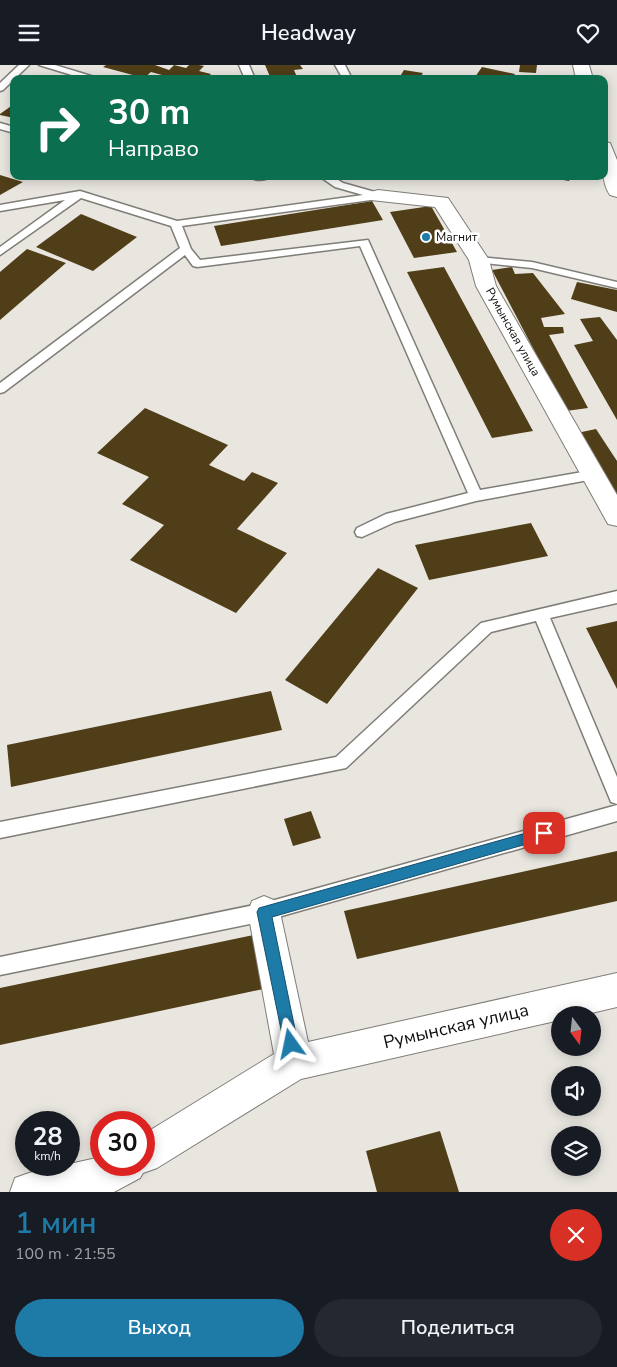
<!DOCTYPE html>
<html lang="ru">
<head>
<meta charset="utf-8">
<style>
  :root { --surface:#171b24; --page:#242831; --text:#f1f3f6; --muted:#9ea1a6; --accent:#1e7ba8 }
  body { margin:0; font-family:"Nunito Sans",sans-serif; background:var(--page); color:var(--text); height:100vh; display:flex; flex-direction:column; font-size:19px; white-space:nowrap }
  * { box-sizing:border-box; margin:0 }
  p { font-size:16px; color:var(--muted) }
  .icon { flex:none; width:28px; height:28px; fill:none; stroke:currentColor; stroke-width:2; stroke-linecap:round; stroke-linejoin:round }
  .map { position:relative; height:1127px; overflow:hidden }
  .sheet { display:flex; flex-direction:column; background:var(--surface); flex:1 }
  .sheet>* { flex:none }
  .guide { position:absolute; left:10px; top:10px; width:598px; height:105px; border-radius:10px; box-shadow:0 2px 12px #0003; background:#0b6e4f; color:#fff; overflow:hidden }
  .needle { width:32px; rotate:165deg }
  .fabs { position:absolute; left:551px; top:941px; display:grid; gap:10px }
  .fabs a { display:grid; place-items:center; width:50px; height:50px; border-radius:50%; background:var(--surface); box-shadow:0 2px 12px #0003; font-size:25px }
  .speed { position:absolute; left:15px; top:1046px; display:flex; gap:10px; font-size:25px; font-weight:700; text-align:center }
  .speed>* { display:grid; place-content:center; width:65px; height:65px; border-radius:50%; background:var(--surface); box-shadow:0 2px 12px #0003; line-height:1 }
  .speed small { font-size:12px; font-weight:400 }
  .speed .limit { border:8px solid #d22; background:#fff; color:#111 }
  .pin { position:absolute; display:grid; place-items:center; width:42px; height:42px; color:#fff; margin:-21px; border-radius:10px; box-shadow:0 2px 8px #0006 }
  .me { position:absolute; width:55px; margin:-28px; rotate:348deg; stroke-linejoin:round; filter:drop-shadow(0 0 4px #0008) }
  .turn { display:flex; align-items:center; gap:18px; height:105px; padding:0 15px; font-size:22px }
  .turn .icon { width:65px; height:65px; stroke-width:2.5 }
  .turn b { display:block; font-size:35px; line-height:42px }
  .round { display:grid; place-items:center; flex:none; width:52px; height:52px; border-radius:26px; background:var(--page) }
  .head { display:flex; align-items:center; justify-content:space-between; height:85px; padding:0 15px }
  h1 { font-size:30px; font-weight:600; line-height:38px; color:var(--accent) }
  .primary-button { display:flex; gap:10px; margin-top:auto; padding:10px 15px }
  .primary-button a { flex:1; height:58px; border-radius:30px; background:var(--accent); color:#fff; font-size:20px; font-weight:600; line-height:58px; text-align:center }
  .primary-button a+a { background:var(--page); color:var(--text) }
  header { display:flex; justify-content:space-between; align-items:center; height:65px; padding:0 15px; background:var(--surface); font-size:22px; font-weight:600 }
  .map>svg:first-child { display:block }
  .building { fill:#4f3e17 }
  .lines { fill:none; stroke-linecap:round; stroke-linejoin:round }
  .service-casing { stroke:#7f7d77; stroke-width:3 }
  .minor-casing { stroke:#7f7d77; stroke-width:2 }
  .tertiary-casing { stroke:#7f7d77; stroke-width:2 }
  .service { fill:#fff; fill-rule:evenodd }
  .minor { fill:#fff; fill-rule:evenodd }
  .tertiary { fill:#fff; fill-rule:evenodd }
  .route { fill:#1e7ba8; stroke:#14506d }
  .poi-dot { fill:#1e7ba8; stroke:#fff; stroke-width:2 }
  .labels { text-anchor:middle; stroke-width:5; stroke-linejoin:round; paint-order:stroke }
  .far-poi-label { font-size:12px; fill:#0f0e0c; stroke:#fff; text-anchor:start }
  .far-street-label { font-size:12px; fill:#0f0e0c; stroke:#fff }
  .near-street-label { font-size:18px; fill:#0f0e0c; stroke:#fff }
</style>
</head>
<body>
<header><svg class="icon" aria-label="menu" viewBox="0 0 24 24"><path d="M4 6h16M4 12h16M4 18h16"/></svg>Headway<svg class="icon" aria-label="heart" viewBox="0 0 24 24"><path d="M12 20l-8-8c-3-5 5-10 8-4 3-6 11-1 8 4z"/></svg></header>
<div class="map">
<svg width="617" height="1127" viewBox="0 0 617 1127">
  <rect width="100%" height="100%" fill="#e9e6e0"/>
  <path class="building" d="M106,0H155L169,5L174,0L186,3L189,0H199L204,1L199,6L211,9L206,14H158L162,10L151,7L144,13L103,2Z
    M265,0H300L303,4L294,5L297,12L305,11L306,14H271Z
    M520,0H537L536,8L519,7Z
    M482,2L515,9L511,14L475,12Z
    M404,5L423,8L419,14L399,13Z
    M14,39V53L0,50V49Z
    M0,110L23,117L0,130Z
    M541,111H570L569,116Z
    M372,136L383,155L221,181L214,161Z
    M431,141L457,187L414,193L390,147Z
    M81,149L137,172L93,206L36,182Z
    M27,184L66,198L0,255V207Z
    M444,202L533,366L492,373L407,207Z
    M512,202L515,209L533,208L565,249L541,253L544,262H563L564,268L549,270L588,343L566,346L492,205Z
    M577,217L617,225V247L571,234Z
    M600,252L617,275V355L574,280L593,276L580,254Z
    M145,343L228,380L209,400L244,416L252,407L278,418L237,464L287,488L236,548L130,495L164,460L122,439L149,412L97,388Z
    M596,364L617,396V430L577,368Z
    M531,458L548,491L429,515L415,480Z
    M378,503L418,523L327,639L285,615Z
    M617,556V624L586,563Z
    M271,626L282,665L11,722L7,680Z
    M311,746L321,773L293,781L284,754Z
    M617,786V836L357,894L344,846Z
    M258,869L268,923L0,980V923Z
    M440,1066L459,1127H377L366,1086Z"/>
  <g class="lines">
    <defs>
      <path id="service" d="M19,0H29L3,25L0,26V18Z
        M39,0H55L101,14H85Z
        M239,0H249L255,14H245Z
        M335,0H345L352,14H343Z
        M0,58L14,62V68L0,64Z
        M250,111H270C266,116 254,116 250,111Z
        M319,111H332L343,118L382,129L383,131L378,134L182,161L191,184L200,195L368,175L480,425L594,405L599,407L601,410L599,413L476,436L395,457L362,472L357,471L355,467L357,463L386,449L468,428L360,181L197,202L193,201L185,190L4,327L0,328V318L180,183L171,161L81,133L0,190V182L65,135L0,146V140L80,126L177,156L363,130L335,122Z
        M479,192L532,197L617,217V223L532,203L475,197L473,195L475,193Z
        M617,526V538L550,553L617,712V739L611,737L609,732L536,556L491,567L346,703L0,773V757L336,692L481,558Z
        M617,740V756L264,856L0,910V892L264,838Z"/>
      <path id="minor" d="M378,125L448,133L489,195L496,221L617,430V461L608,459L476,221L469,195L435,142L371,135L368,131L371,127Z
        M264,831L276,836L280,847L308,977L617,908V942L583,950H560V955L301,1014L157,1103L143,1108L140,1113L114,1127H10L15,1113L29,1108L101,1092V1100H144V1069L274,989L248,847L252,836Z"/>
      <path id="tertiary" d="M573,0H589L593,14H576Z
        M604,77L610,78L617,95V132L610,130C600,116 603,93 604,77Z"/>
    </defs>
    <use href="#service" class="service-casing"/>
    <use href="#minor" class="minor-casing"/>
    <use href="#tertiary" class="tertiary-casing"/>
    <use href="#service" class="service"/>
    <use href="#minor" class="minor"/>
    <use href="#tertiary" class="tertiary"/>
  </g>
  <path class="route" d="M544,763L548,764L550,768L548,773L544,774L272,852L298,979L296,984L291,986L285,984L257,847L259,843Z"/>
  <circle class="poi-dot" cx="426" cy="172" r="5"/>
  <g class="labels">
    <g class="far-poi-label">
      <text x="436" y="176">Магнит</text>
    </g>
    <g class="far-street-label">
      <text transform="translate(513 267) rotate(61)" y="4">Румынская улица</text>
    </g>
    <g class="near-street-label">
      <text transform="translate(456 961) rotate(-13)" y="6">Румынская улица</text>
    </g>
  </g>
</svg>
<div class="fabs">
<a><svg class="needle" viewBox="-14 -14 28 28"><path d="M0-13l5 13h-10z" fill="#e53935"/><path d="M0 13l5-13h-10z" fill="#9ea1a6"/></svg></a>
<a><svg class="icon" aria-label="sound" viewBox="0 0 24 24"><path d="M4 9h4l5-4v14l-5-4H4zM17 9q2 3 0 6"/></svg></a>
<a><svg class="icon" aria-label="layers" viewBox="0 0 24 24"><path d="M12 4l9 5-9 5-9-5zM3 14l9 5 9-5"/></svg></a>
</div>
<div class="speed"><div>28<small>km/h</small></div><div class="limit">30</div></div>
<div class="pin" style="left:544px;top:768px;background:#d93025"><svg class="icon" aria-label="arrive" viewBox="0 0 24 24"><path d="M6 21V4h12l-3 4 3 4H6"/></svg></div>
<svg class="me" style="left:291px;top:979px" viewBox="-20 -20 40 40"><path d="M0-17L14 15 0 8-14 15z" fill="#1e7ba8" stroke="#fff" stroke-width="4"/></svg>
<div class="guide">
<div class="turn"><svg class="icon" aria-label="right" viewBox="0 0 24 24"><path d="M7 20v-9h11M14 6l5 5-5 5"/></svg><div><b>30 m</b>Направо</div></div>
</div>
</div>
<section class="sheet">
<div class="head"><div><h1>1 мин</h1><p>100 m · 21:55</p></div><a class="round" style="background:#d93025;color:#fff"><svg class="icon" aria-label="close" viewBox="0 0 24 24"><path d="M6 6l12 12M18 6L6 18"/></svg></a></div>
<div class="primary-button"><a>Выход</a><a>Поделиться</a></div>
</section>
</body>
</html>
